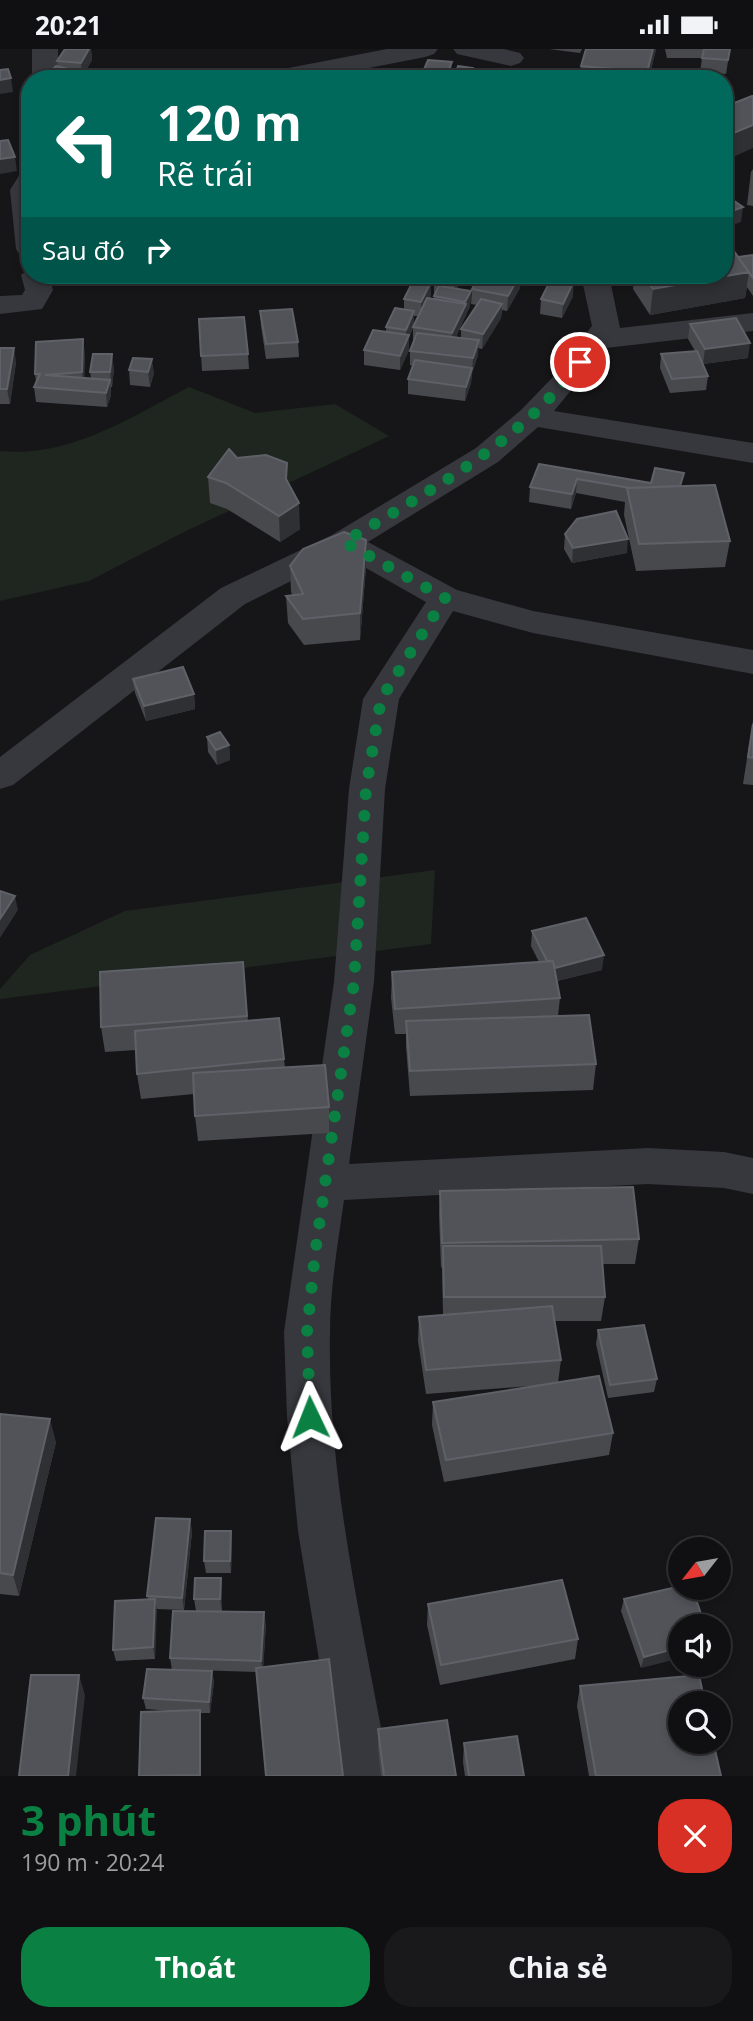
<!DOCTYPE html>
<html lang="vi">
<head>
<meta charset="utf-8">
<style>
  :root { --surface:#101012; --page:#19191b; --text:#f1f3f6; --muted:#9c9d9f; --line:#303032; --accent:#0b8043 }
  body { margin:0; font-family:"Open Sans",sans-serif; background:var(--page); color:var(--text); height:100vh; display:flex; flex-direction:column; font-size:26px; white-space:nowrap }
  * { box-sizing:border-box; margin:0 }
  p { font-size:23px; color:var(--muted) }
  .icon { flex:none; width:38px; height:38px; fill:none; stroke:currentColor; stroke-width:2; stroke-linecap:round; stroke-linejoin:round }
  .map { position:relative; height:1727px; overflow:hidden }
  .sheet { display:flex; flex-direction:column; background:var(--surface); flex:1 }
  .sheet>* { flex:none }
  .banner { position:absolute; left:21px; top:21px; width:712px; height:214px; border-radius:28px; box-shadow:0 4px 10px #0003,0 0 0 2px var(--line); background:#00695c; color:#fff; overflow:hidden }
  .needle { width:46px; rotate:239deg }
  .fabs { position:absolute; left:668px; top:1488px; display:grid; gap:14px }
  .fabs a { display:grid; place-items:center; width:63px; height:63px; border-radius:50%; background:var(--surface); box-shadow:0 4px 10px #0003,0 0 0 2px var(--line); font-size:35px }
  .pin { position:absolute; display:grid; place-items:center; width:60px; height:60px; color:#fff; margin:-30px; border:4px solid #fff; border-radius:50%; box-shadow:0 2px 7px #0007 }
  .me { position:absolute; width:77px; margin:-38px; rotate:358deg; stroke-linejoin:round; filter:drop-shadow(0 0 5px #0008) }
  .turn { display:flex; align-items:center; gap:24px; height:147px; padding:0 21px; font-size:32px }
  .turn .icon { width:91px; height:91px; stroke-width:2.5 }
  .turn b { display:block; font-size:49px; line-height:60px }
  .then { display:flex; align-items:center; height:66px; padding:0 21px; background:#0003; gap:14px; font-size:26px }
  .round { display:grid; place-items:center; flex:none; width:74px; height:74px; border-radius:28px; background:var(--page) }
  .head { display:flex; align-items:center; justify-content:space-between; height:119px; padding:0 21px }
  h1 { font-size:42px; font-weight:700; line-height:52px; color:var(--accent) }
  .action { display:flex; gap:14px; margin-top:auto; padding:14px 21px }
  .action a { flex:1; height:80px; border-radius:28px; background:var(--accent); color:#fff; font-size:28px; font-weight:700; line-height:80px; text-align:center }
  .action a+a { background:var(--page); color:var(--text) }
  .status { display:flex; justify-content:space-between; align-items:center; height:49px; padding:0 35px; background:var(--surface); direction:ltr }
  .status svg { height:19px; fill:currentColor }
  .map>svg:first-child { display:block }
  .green { fill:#1e261f }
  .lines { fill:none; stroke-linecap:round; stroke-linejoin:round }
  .minor { fill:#37383d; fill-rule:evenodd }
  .wall { fill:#47494d; fill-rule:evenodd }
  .shaded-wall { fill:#2f3033 }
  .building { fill:#525359; stroke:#5f6168; stroke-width:2 }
  .route { stroke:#0b8043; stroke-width:12; stroke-dasharray:0 21.6 }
</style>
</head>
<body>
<div class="status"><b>20:21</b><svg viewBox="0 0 49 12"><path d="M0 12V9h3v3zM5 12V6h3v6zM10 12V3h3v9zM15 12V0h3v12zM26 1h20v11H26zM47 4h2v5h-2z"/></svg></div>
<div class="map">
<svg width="753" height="1727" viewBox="0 0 753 1727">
  <rect width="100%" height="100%" fill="#161618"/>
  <path class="green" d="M189,338L255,364L335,355L389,387L184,483L89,532L0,552V402C70,409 129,369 189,338Z
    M435,821L431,895L0,950V940L30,906L125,862Z"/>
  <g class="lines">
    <path class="minor" d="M32,0H58V30H32Z
      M387,0H438L434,5L425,8L313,30H260L264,25L273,22Z
      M453,0H504L520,4L524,9L520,14L511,17L457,5Z
      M30,123V208L20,206L16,200L10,141L20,125Z
      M30,219V226H49L53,241L42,260L0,265V247L22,246L25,241L21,226Z
      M581,226H609L620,279L753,264V282L606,299L554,362L753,394V414L538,378L498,413L368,493L457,541L533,562L753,601V625L533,584L453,562L399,650L385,740L374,933L349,1115L648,1099L724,1103L753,1109V1145L724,1139L648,1135L344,1151C338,1194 330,1239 330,1283C327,1432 364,1582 390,1727H338L298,1482L287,1368L284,1283L334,933L349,740L363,650L426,553L343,506L245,555L13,736L0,740V708L221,539L332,486L476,399L521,361L552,329L592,277Z"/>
  </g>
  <path class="wall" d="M65,0H91L92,11L82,28L74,27V30H49L48,25L58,18L57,12Z
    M549,0H582L580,4Z
    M586,0H656L650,25L670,30H580L581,17Z
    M665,0H730L726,25L700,23L702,9H667Z
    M452,13L451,30H422V25Z
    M753,120V157L747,156L751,123Z
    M30,137V162H27L25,147Z
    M753,206V247L747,238L745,249L650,266L633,240L634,226H724L738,208Z
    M426,226H459L458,240L471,242L470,257L456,288L461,289V280L477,256L471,255L472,240L480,226H528V228L521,227L520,239L507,262L502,261L501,269L482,300L478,299V306L472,324L471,334L465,352L408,345V330L413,317L410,316V302L413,292V279L409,288V301L400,321L364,316V301L386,283V278L404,260V250L431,233L430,249L434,250V232L425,231ZM414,267H418L414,275Z
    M573,247L562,269L540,265L541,250Z
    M260,262L298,293L299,308L266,310L261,277Z
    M199,270L248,305L249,320L202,322Z
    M690,275L748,309L703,315L708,327L706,341L670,344L660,319L661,305L695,302L688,290Z
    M0,299L16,313L10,355H0Z
    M85,305L84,329H91L90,323L114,319L112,338H111V346L107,358L36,353L34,338L36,333L35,325Z
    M133,309L154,324L150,338L130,336L129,321Z
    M237,409L287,432L300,480L280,493L227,460L210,454L208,428Z
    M539,415L651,434L682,437L730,492L725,518L636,522L624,466L625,453L576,444L571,460L529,453L530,438Z
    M565,485L627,504L572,514L564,500Z
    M366,491V518L360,591L304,596L288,574L286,547H293L291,543L290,517Z
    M133,630L194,645L195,660L146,672L135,644Z
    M753,671V736L743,735Z
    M207,688L229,696L230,711L217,716L208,703Z
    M532,882L602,921L557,932L560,949L558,967L596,1015L593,1041L410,1047L406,998V985H395L391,949L392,923L539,913L531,897Z
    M243,913L248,972L284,1010L285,1019L329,1058V1084L198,1092L195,1067L194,1045L141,1050L137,1025L136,1001L105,1003L101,978Z
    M440,1142L639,1190L635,1215H603L605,1248L601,1272H554L561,1311L558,1334L613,1384L609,1406L444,1433L432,1376L433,1353L543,1336L426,1345L418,1292L419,1268L443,1266L442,1218L441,1219L439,1166Z
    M598,1281L657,1330L654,1343L608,1349L596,1295Z
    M0,1365L56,1393L19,1547L0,1545Z
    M190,1470L192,1483L184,1561L156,1560L155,1610L116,1612L113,1601L148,1550L147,1547Z
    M232,1494L231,1524H206L204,1512Z
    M221,1529L222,1540V1562H196L194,1550Z
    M681,1537L641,1619L621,1562L624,1550Z
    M428,1555L578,1590L575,1610L440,1636L427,1576Z
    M266,1575L263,1618L257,1623L195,1621L212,1622L214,1633L210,1664H200L201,1672V1727H139L173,1662L146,1660L143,1649L172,1621L170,1609Z
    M580,1637L721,1727H589L577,1657Z
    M378,1680L456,1727H381L378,1700Z
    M464,1694L524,1727H465L463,1713Z"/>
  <path class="shaded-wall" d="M89,0H91L92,11L82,28L81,14Z
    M653,0H656L649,30H647Z
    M452,13V27L451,30H446Z
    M73,21L74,30H66L65,28Z
    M11,29L13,43L0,45V31Z
    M753,76V99L724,112V88Z
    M15,108L17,122L0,125V110Z
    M743,158L741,173L724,179V165Z
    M749,223L745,249L650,266L653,240Z
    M459,226L458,239L454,249L455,234Z
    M520,226V239L507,262L508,247Z
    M574,232L573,247L562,269L563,255Z
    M431,233V247L421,268V253Z
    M471,242L470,257L451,299L452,284Z
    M502,255L501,269L482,300L483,285Z
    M414,262V276L409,288V301L400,321V307L406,294V281Z
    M83,290L85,305L84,338L82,323Z
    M479,291L478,306L472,324L473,309Z
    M750,294L748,309L703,315L705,300Z
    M14,299L16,313L10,355L7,340Z
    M112,305L114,319L112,338L110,323Z
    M152,310L154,324L150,338L148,323Z
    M472,319L471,334L465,352L466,338Z
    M110,331L111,346L107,358L106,344Z
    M577,430L576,444L571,460L572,445Z
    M299,454L300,480L280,493L279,467Z
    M628,490L627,504L572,514L573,499Z
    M366,491V518L360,591V564Z
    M194,645L195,660L146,672L144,657Z
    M229,696L230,711L217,716L216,701Z
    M15,847L18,861L0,889V870Z
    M604,906L602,921L549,934L550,920Z
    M50,1370L56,1393L19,1547L13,1526Z
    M190,1470L192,1483L184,1561L182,1549Z
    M231,1482L232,1494L231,1524L230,1512Z
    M221,1529L222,1540V1562L220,1550Z
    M155,1550L157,1562L155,1610L153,1598Z
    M264,1563L266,1575L263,1623L261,1612Z
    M681,1598V1609L641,1619L644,1608Z
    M212,1622L214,1633L210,1664L209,1653Z
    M79,1626L85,1646L76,1727H68Z
    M200,1661L201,1672V1727L200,1726Z"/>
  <path class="building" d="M65,0H89L81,14L57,12Z
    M586,0H653L647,23L581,17Z
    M704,0H730L728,11L702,9Z
    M428,11L452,13L446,27L422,25Z
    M56,17L73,21L65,28L48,25Z
    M458,17L473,19L471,30H454Z
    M8,20L11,29L0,31V21Z
    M660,22L670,30H636Z
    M752,47H753V76L724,88V58Z
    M8,91L15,108L0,110V92Z
    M30,137V148L25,147Z
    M724,145L743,158L724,165Z
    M731,198L749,223L653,240L643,226H724V199Z
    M753,206V229L738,208Z
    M436,226H458L455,234L434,231Z
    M480,226H520L508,247L472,240Z
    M552,228L574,232L563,255L541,250Z
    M414,230L431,233L421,253L404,250Z
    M439,237L471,242L465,253L434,247Z
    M427,249L466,255L452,284L413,278Z
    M481,250L502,255L483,285L461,280Z
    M395,259L414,262L406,281L386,278Z
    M292,260L298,293L266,295L260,262Z
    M244,268L248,305L201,307L199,270Z
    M736,269L750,294L705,300L690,275Z
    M373,281L409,286L400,307L364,301Z
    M417,284L479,291L473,309L410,302Z
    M83,290L82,323L45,326L110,331L106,344L34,338L40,325H35L36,293Z
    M0,299H14L7,340H0Z
    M697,302L708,327L672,330L661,305Z
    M93,305H112L110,323H90Z
    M133,309L152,310L148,323L129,321Z
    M415,311L472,319L466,338L408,330Z
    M229,400L237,409L266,406L287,414L286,430L299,454L279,467L226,434L208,428Z
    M539,415L651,434L655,419L684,424L680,437L630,439L577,430L572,445L530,438Z
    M715,436L730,492L639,495L627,439Z
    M616,462L628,490L573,499L565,485L577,470Z
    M344,483L366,491L360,564L303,570L286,547L303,545L290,517L303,500Z
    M183,618L194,645L144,657L133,630Z
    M753,675V709L748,708Z
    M220,683L229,696L216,701L207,688Z
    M0,842L15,847L0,870Z
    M586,869L604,906L555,919L553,912H547L532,882Z
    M553,912L560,949L395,960L392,923Z
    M243,913L247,967L101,978L100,923Z
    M589,966L596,1015L410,1022L406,972Z
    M279,969L284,1010L137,1025L135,982Z
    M325,1016L329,1058L195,1067L193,1024Z
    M633,1138L639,1190L442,1194L440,1142Z
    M443,1197H601L605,1248H444Z
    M552,1257L561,1311L426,1321L419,1268Z
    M644,1276L657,1330L610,1336L598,1281Z
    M599,1327L613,1384L446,1411L433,1353Z
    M0,1365L50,1370L13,1526L0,1524Z
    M156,1469L190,1470L182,1549L147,1547Z
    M205,1482H231L230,1512H204Z
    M195,1529H221L220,1550H194Z
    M562,1531L578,1590L441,1616L428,1555Z
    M681,1537V1538H692L705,1577H681V1598L644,1608L624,1550Z
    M155,1550L153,1598L113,1601L115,1552Z
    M173,1562L264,1563L261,1612L170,1609Z
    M329,1610L343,1727H266L256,1619Z
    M147,1620L212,1622L209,1653L143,1649Z
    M31,1626H79L68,1727H19Z
    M699,1626L705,1654H681V1692H713L721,1727H596L580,1637Z
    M200,1661V1726L139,1727L141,1663Z
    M447,1671L456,1727H384L378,1680Z
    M517,1687L524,1727H469L464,1694Z"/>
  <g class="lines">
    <path class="route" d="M310,1368L307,1283L315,1205L354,933L366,740L381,650L445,549L344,493C430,441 519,395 580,313"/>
  </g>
</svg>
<div class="fabs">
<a><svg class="needle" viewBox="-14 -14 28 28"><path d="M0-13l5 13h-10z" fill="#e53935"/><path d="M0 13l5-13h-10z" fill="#9c9d9f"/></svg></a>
<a><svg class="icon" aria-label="sound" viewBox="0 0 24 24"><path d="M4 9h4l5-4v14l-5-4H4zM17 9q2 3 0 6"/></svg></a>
<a><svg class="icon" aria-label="search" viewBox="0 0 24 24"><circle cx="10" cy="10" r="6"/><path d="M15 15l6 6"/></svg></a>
</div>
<div class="pin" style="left:580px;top:313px;background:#d93025"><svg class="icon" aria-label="arrive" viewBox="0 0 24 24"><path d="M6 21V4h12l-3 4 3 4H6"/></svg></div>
<svg class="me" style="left:310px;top:1368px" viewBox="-20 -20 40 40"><path d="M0-17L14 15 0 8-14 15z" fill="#0b8043" stroke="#fff" stroke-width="4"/></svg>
<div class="banner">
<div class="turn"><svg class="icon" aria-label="left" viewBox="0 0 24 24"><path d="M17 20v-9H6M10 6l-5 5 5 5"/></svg><div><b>120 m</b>Rẽ trái</div></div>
<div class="then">Sau đó<svg class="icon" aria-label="right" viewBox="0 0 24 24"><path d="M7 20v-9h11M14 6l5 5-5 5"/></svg></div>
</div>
</div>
<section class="sheet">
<div class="head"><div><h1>3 phút</h1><p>190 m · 20:24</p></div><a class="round" style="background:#d93025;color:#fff"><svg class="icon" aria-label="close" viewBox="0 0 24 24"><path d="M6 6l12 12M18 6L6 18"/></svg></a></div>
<div class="action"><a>Thoát</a><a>Chia sẻ</a></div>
</section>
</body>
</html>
